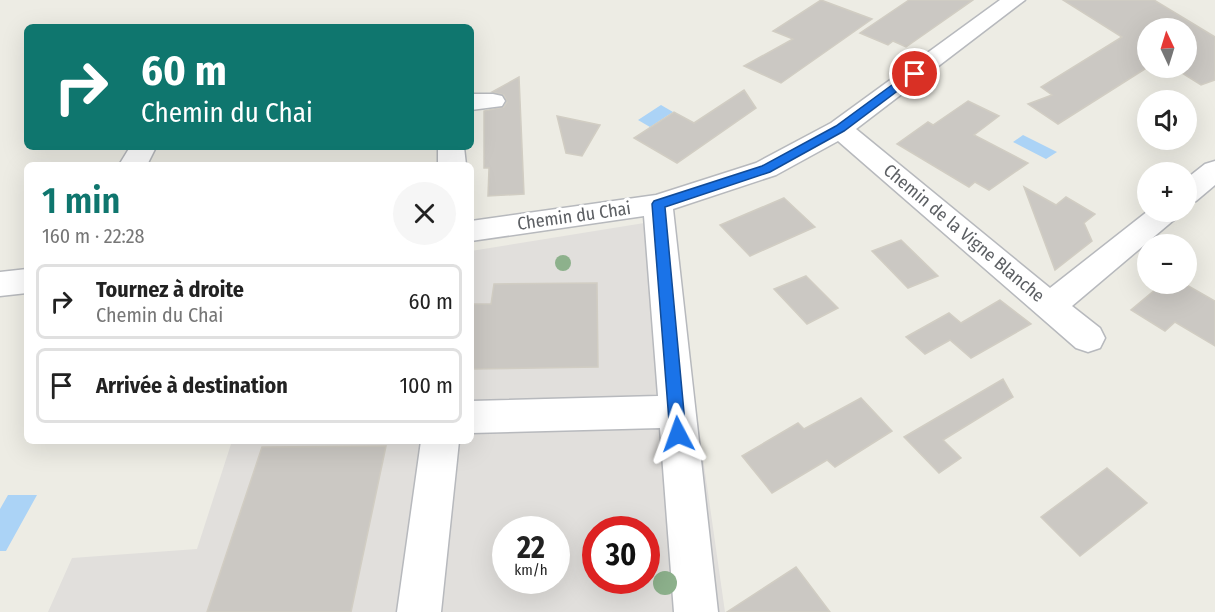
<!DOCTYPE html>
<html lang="fr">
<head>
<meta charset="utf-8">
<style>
  :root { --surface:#fff; --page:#f6f6f6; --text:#222; --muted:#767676; --line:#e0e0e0; --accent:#0f766e }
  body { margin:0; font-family:"Fira Sans Condensed",sans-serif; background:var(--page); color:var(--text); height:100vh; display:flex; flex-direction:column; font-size:22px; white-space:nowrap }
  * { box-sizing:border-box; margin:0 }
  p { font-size:20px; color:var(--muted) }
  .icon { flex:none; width:33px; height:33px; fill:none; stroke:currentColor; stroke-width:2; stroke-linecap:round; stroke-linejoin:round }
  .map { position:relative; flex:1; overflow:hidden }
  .sheet { position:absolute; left:24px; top:162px; width:450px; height:282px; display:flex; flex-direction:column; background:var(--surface); border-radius:9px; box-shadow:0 6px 24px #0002 }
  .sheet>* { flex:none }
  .top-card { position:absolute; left:24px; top:24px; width:450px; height:126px; border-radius:9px; box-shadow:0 6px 24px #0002; background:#0f766e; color:#fff; overflow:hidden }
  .needle { width:39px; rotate:356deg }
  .fabs { position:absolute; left:1137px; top:18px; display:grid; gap:12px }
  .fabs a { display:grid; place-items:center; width:60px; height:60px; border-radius:50%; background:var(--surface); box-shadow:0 6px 24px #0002; font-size:30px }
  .speed { position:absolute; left:492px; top:516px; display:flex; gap:12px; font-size:30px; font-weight:700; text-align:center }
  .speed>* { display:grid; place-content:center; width:78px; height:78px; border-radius:50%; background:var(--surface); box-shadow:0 6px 24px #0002; line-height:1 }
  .speed small { font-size:15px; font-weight:400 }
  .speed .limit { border:9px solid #d22; background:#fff; color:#111 }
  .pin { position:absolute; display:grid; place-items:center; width:51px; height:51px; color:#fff; margin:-26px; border:3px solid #fff; border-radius:50%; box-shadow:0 2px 6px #0007 }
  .me { position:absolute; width:66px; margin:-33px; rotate:356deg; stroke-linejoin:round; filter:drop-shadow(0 0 4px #0008) }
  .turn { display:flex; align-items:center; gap:21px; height:126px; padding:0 18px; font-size:27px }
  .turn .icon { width:78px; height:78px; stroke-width:2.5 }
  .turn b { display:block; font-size:42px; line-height:51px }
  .round { display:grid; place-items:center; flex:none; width:63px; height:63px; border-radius:32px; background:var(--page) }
  .head { display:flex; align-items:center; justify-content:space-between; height:102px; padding:0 18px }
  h1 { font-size:36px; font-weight:600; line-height:45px; color:var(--accent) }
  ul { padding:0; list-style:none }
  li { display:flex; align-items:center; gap:18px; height:75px; margin:0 12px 9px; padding:0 6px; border:3px solid var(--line); border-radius:9px }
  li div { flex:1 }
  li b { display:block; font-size:22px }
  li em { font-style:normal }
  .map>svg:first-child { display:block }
  .industrial { fill:#e1dfdc; fill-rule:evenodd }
  .water { fill:#abd3f6 }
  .building { fill:#cbc8c3; stroke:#d1cdc3; stroke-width:1.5 }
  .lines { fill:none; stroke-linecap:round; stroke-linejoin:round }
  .minor-casing { stroke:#b7b9bd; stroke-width:3 }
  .minor { fill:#fff; fill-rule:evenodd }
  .tree { fill:#8db18c }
  .route { fill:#1a73e8; stroke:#114b97; stroke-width:1.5 }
  .labels { text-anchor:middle; stroke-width:6; stroke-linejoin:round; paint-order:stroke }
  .street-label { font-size:18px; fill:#5c5f63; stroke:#fff }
</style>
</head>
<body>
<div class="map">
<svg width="1215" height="612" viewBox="0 0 1215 612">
  <rect width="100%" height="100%" fill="#edece4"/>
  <path class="industrial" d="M669,219L725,612H48L72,558L197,549L232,441H471V251ZM506,530H556V580H506ZM596,530H646V580H596Z"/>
  <path class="water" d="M661,105L673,112L650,127L638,120Z
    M1023,135L1057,152L1046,159L1013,142Z
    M8,495H37L6,551H0V509Z"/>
  <path class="building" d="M821,0L872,19L781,83L744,66L793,39L773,31Z
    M909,0H973L906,47L893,41L888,45L860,33Z
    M1063,0H1154L1215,37V80L1201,85L1174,68H1186V28H1148V67L1058,124L1028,104L1052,95L1041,87L1122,37Z
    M519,77L524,194L488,196L489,168H484V111L504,107L507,102L504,95L492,92Z
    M744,90L756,108L677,163L634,138L674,112L694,123Z
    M968,101L999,116L974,135L1028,163L989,190L975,182L969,187L897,144L928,122L933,125Z
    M557,116L600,125L582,156L566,153Z
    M1024,187L1056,205L1066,197L1095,214L1084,223L1092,241L1055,270Z
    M784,198L815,227L750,256L720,225Z
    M901,240L938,276L908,288L872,251Z
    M806,276L838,308L807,324L774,289Z
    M597,283L598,367L471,369V304H491L494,284Z
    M1162,284H1185L1215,301V346L1175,322L1165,331L1131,310Z
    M1000,300L1031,324L971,358L950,340L925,354L906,337L949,313L961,323Z
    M1003,379L1013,397L943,440L961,458L939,473L904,437Z
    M861,398L892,431L835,467L827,460L772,493L742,456L798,423L804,429Z
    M386,446L351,612H207L262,447Z
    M1107,468L1147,503L1080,556L1041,517Z
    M796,567L830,612H727L767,586Z"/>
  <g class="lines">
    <defs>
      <path id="minor" d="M1000,0H1025L856,129L1050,288L1148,211L1180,212L1175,219L1072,306L1100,328L1105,338L1100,348L1088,352L1076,348L838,141L776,175L673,209L718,612H674L660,428L471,433V401L658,396L644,216L471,241V221L656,195L756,163L831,123Z
        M471,94H493L502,96L505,101L502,106L471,110Z
        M130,147H156L147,165H119Z
        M438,147H464L466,165H438Z
        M1215,161V185L1196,201L1186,203V179L1205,164Z
        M27,269V293L0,296V272Z
        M421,441H459L441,612H397Z"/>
    </defs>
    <use href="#minor" class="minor-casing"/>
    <use href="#minor" class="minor"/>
  </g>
  <g class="tree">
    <circle cx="563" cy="263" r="8"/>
    <circle cx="665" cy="583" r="12"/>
  </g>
  <path class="route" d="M911,71L920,74L844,131L770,172L665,207L686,434L684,439L678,441L673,439L670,434L652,204L654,201L762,166L836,126Z"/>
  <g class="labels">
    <g class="street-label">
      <text transform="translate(574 216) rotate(-8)" y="6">Chemin du Chai</text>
      <text transform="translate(964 233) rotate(40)" y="6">Chemin de la Vigne Blanche</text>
    </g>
  </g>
</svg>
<div class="fabs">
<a><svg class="needle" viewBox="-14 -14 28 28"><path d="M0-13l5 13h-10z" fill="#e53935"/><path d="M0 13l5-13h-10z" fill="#767676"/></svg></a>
<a><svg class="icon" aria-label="sound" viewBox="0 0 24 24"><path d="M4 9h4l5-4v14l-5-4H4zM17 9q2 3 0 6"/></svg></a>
<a>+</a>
<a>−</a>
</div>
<div class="speed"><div>22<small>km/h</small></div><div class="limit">30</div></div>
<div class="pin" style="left:915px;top:74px;background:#d93025"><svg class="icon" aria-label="arrive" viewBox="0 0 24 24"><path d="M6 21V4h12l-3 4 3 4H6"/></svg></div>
<svg class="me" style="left:678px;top:434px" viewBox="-20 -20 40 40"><path d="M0-17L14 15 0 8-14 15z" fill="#1a73e8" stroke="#fff" stroke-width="4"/></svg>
<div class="top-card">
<div class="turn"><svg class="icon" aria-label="right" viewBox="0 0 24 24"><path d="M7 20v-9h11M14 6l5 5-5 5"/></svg><div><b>60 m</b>Chemin du Chai</div></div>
</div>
<section class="sheet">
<div class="head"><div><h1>1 min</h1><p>160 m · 22:28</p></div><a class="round"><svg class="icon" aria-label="close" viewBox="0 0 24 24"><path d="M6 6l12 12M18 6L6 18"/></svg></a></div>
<ul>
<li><svg class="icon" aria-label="right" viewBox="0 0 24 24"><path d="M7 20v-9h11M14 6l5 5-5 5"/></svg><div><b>Tournez à droite</b><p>Chemin du Chai</p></div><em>60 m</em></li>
<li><svg class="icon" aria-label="arrive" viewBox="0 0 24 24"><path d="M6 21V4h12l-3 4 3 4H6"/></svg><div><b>Arrivée à destination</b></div><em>100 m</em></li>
</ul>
</section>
</div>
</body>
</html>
